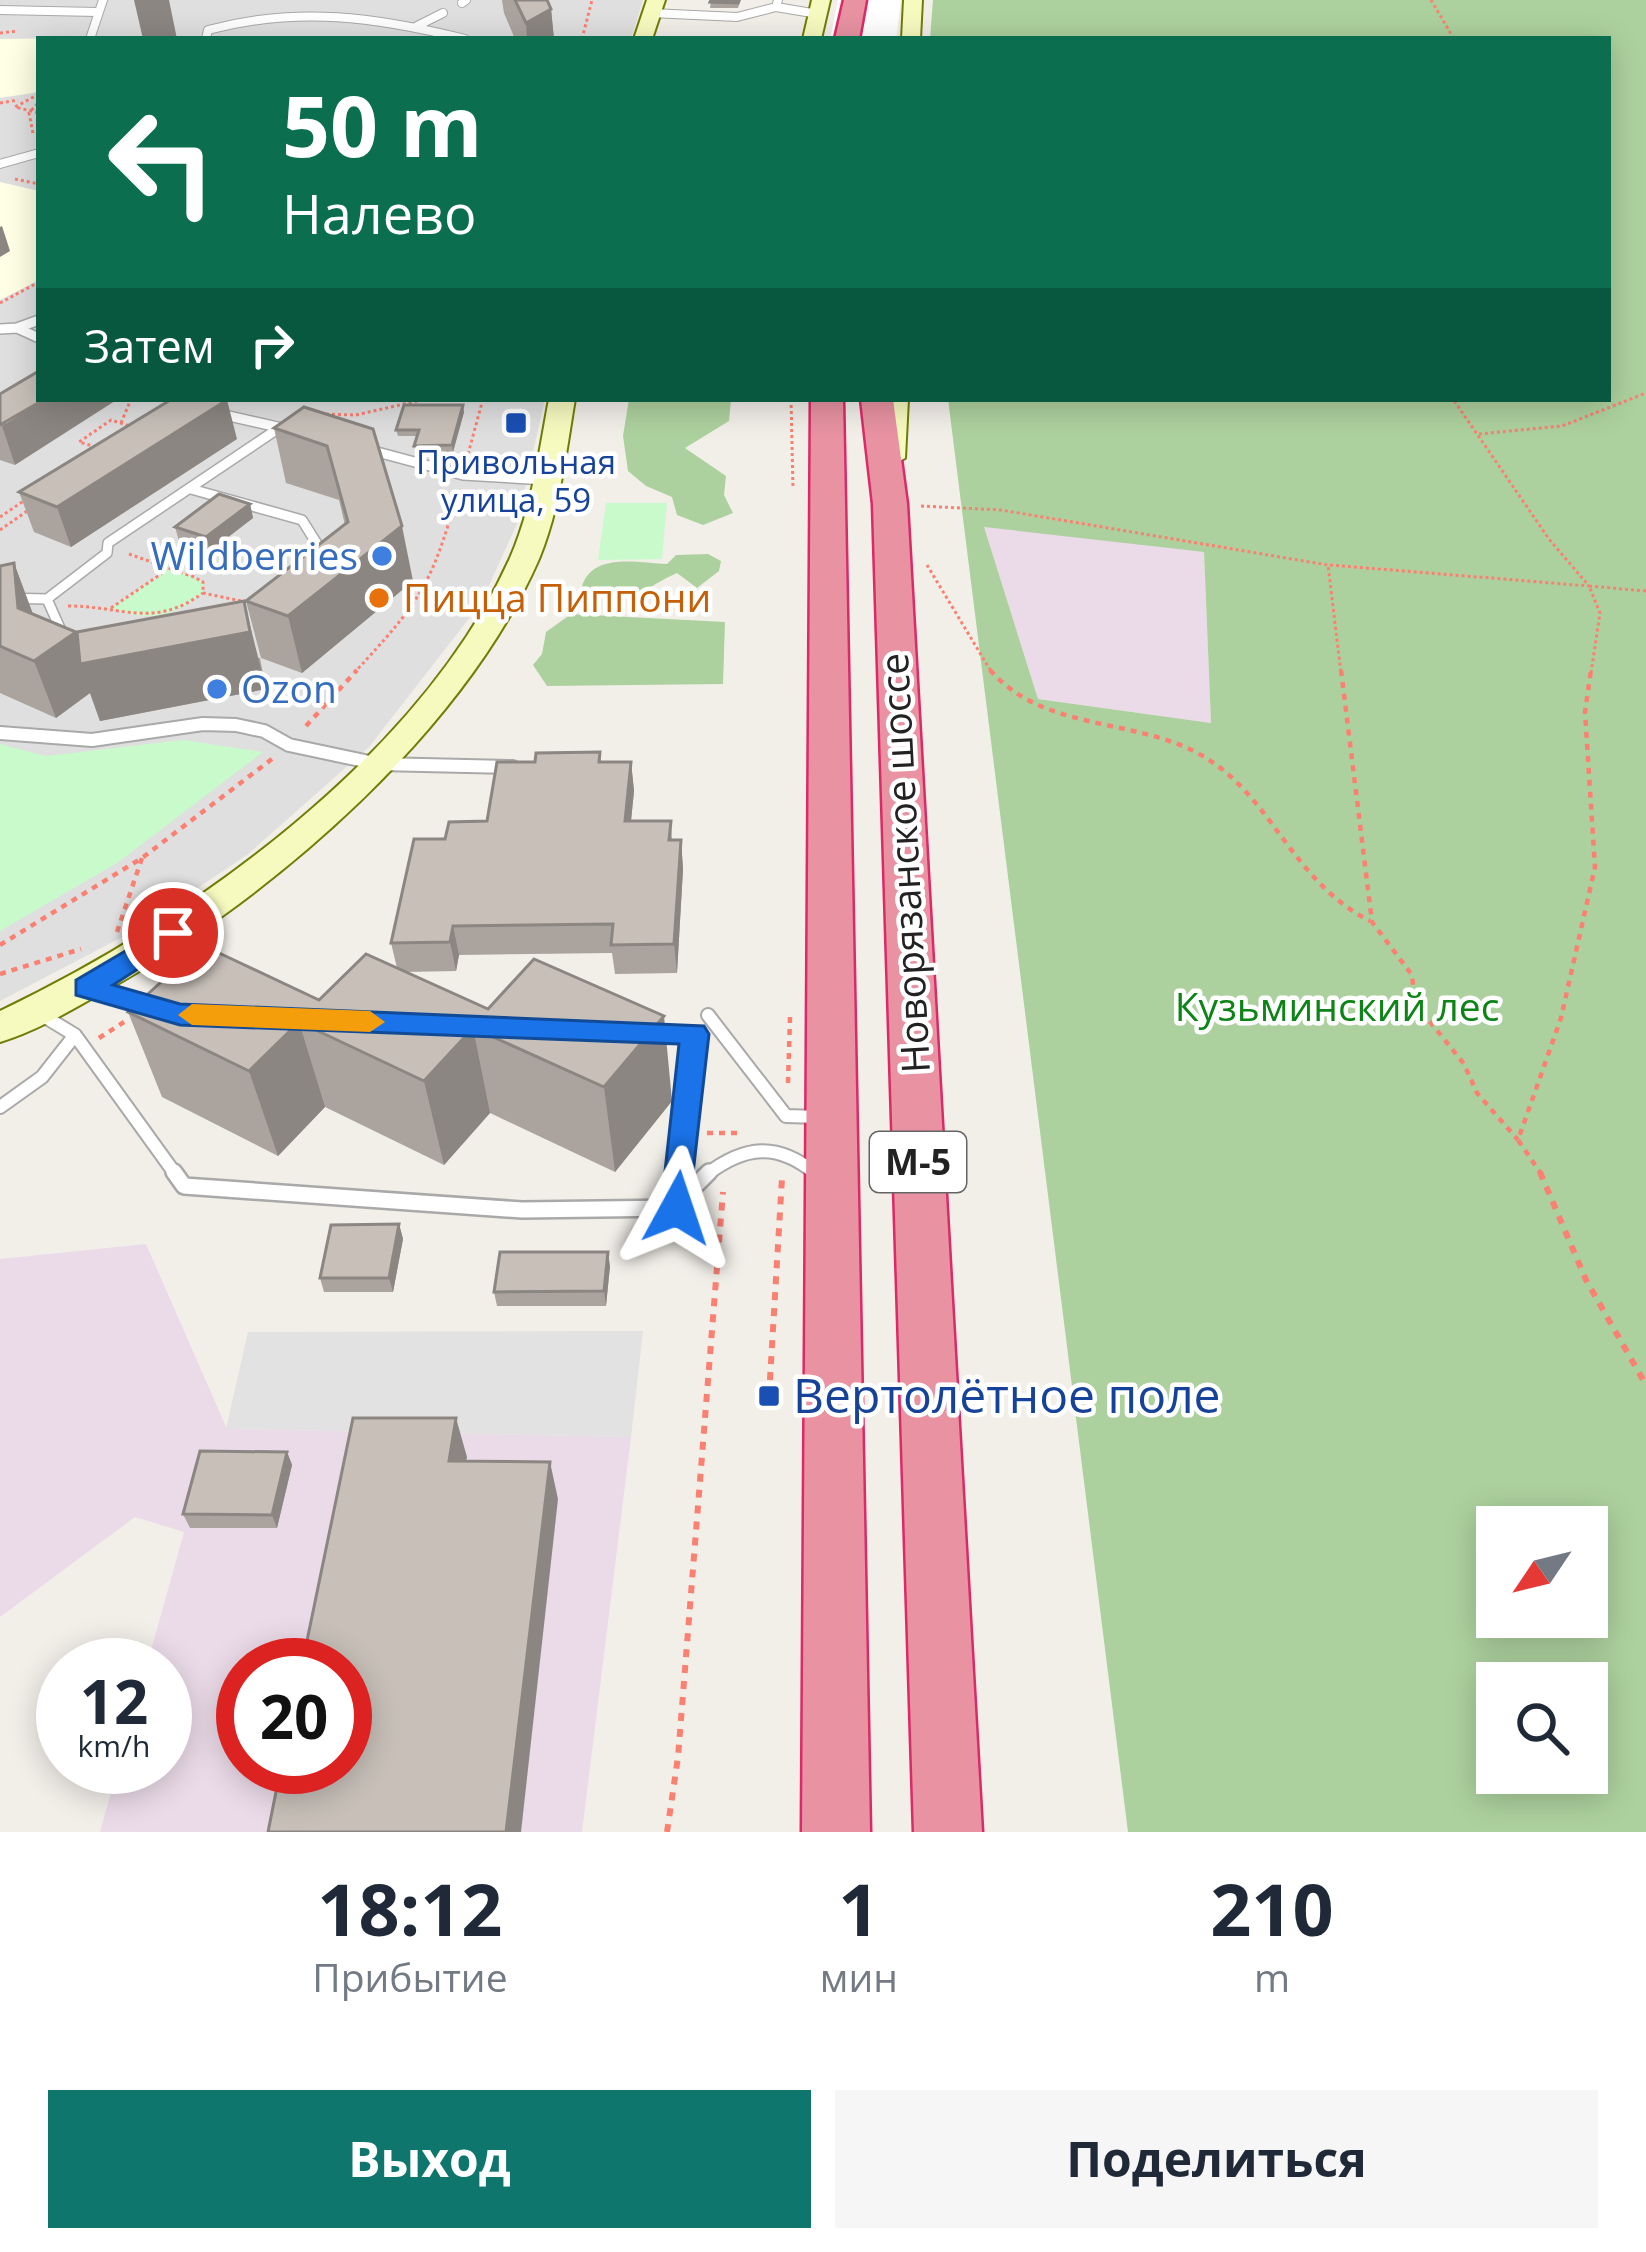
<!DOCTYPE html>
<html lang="ru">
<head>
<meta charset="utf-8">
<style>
  :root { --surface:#fff; --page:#f6f6f7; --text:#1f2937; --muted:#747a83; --accent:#0f766e }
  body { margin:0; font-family:"Open Sans",sans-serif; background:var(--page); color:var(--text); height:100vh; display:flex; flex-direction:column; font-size:45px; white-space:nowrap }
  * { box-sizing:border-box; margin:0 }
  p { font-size:39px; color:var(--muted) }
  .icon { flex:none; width:66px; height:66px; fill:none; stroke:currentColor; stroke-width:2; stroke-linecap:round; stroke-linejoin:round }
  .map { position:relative; height:1832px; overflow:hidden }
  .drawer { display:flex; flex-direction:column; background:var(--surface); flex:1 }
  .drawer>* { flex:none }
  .banner { position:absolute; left:36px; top:36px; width:1575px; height:366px; border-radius:0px; box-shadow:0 6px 30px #0003; background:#0b6e4f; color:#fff; overflow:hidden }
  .needle { width:78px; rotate:235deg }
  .buttons { position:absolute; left:1476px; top:1506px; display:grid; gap:24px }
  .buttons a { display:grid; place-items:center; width:132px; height:132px; border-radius:0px; background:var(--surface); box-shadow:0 6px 30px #0003; font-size:60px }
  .speed { position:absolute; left:36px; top:1638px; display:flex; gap:24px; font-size:60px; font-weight:700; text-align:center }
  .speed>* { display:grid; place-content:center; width:156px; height:156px; border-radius:50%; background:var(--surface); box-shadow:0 6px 30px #0003; line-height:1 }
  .speed small { font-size:30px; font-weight:400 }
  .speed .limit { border:18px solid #d22; background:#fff; color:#111 }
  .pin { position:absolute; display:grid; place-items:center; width:102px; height:102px; color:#fff; margin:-51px; border:6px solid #fff; border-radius:50%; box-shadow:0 3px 12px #0007 }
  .me { position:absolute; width:132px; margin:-66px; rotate:5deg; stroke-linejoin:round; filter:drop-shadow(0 0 9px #0008) }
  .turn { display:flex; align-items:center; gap:42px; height:252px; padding:0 48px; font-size:54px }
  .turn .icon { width:156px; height:156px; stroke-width:2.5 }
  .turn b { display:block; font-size:84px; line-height:102px }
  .then { display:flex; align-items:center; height:114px; padding:0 48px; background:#0003; gap:24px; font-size:45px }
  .eta { display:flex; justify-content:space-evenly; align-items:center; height:204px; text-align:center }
  .eta b { font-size:72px; font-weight:700; line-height:84px }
  .cta { display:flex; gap:24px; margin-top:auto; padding:24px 48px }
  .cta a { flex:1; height:138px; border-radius:0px; background:var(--accent); color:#fff; font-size:48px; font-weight:700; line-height:138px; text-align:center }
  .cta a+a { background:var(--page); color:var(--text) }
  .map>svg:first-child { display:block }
  .residential { fill:#e0dfdf }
  .industrial { fill:#ebdbe8; fill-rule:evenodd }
  .education { fill:#ffffe5 }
  .forest { fill:#add19e; fill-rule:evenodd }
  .park { fill:#c8facc }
  .parking { fill:#e2e2e2 }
  .pier { fill:#fff }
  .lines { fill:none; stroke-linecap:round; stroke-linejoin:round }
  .lane-far3-casing { stroke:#a9a9a9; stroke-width:10 }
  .lane-far2-casing { stroke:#a9a9a9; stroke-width:12 }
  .lane-far1-casing { stroke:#a9a9a9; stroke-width:16 }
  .lane-casing { stroke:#a9a9a9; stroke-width:20 }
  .secondary-casing { stroke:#707d05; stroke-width:4 }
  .highway-casing { stroke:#dc2a67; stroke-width:5 }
  .path-far2 { stroke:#fa8072; stroke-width:3; stroke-dasharray:3 3; stroke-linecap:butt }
  .path-far1 { stroke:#fa8072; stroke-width:4.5; stroke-dasharray:6 6; stroke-linecap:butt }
  .path { stroke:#fa8072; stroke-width:6; stroke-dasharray:8 8; stroke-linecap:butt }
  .lane-far3 { stroke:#fff; stroke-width:8 }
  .lane-far2 { stroke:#fff; stroke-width:9 }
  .lane-far1 { stroke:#fff; stroke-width:12 }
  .lane { stroke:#fff; stroke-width:15 }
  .secondary { fill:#f7fabf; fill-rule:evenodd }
  .highway { fill:#e892a2; fill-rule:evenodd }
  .wall { fill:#aba49e }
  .shaded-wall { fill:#8b8681 }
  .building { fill:#c7bfb8; stroke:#8b8681; stroke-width:3 }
  .route { fill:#1a73e8; stroke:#114b97; stroke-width:3 }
  .slow { fill:#f59e0b }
  .transit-dot { fill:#1a4fb4; stroke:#fff; stroke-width:4.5 }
  .shop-dot { fill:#3f7fe0; stroke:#fff; stroke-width:4.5 }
  .food-dot { fill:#e8710a; stroke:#fff; stroke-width:4.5 }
  .labels { text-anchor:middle; stroke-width:9; stroke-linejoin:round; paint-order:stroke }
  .far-transit-label { font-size:33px; fill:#164399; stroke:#fff }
  .shield { fill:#fff; stroke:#646464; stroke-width:3 }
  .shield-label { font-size:36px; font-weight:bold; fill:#222 }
  .shop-label { font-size:39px; fill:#366cbe; stroke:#fff; text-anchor:end }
  .food-label { font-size:39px; fill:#c56008; stroke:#fff; text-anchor:start }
  .street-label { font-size:39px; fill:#222; stroke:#fff }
  .park-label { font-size:39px; fill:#0c8416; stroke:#fff }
  .near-transit-label { font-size:48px; fill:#164399; stroke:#fff; text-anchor:start }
</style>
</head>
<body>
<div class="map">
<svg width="1646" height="1832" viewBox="0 0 1646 1832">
  <rect width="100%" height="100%" fill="#f2efe9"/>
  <path class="residential" d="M0,0H643L631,39H39V399H545L517,524L481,603L369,747L247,855L130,933L0,1001Z"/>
  <path class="industrial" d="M983,526L1204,552L1211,723L1038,699Z
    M146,1244L227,1429L631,1437L582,1832H100L118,1767H165V1665H147L184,1532L135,1517L0,1617V1259ZM243,1665H345V1767H243Z"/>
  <path class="education" d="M72,38L39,39V92L0,98V39Z
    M0,182L39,191V280L0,300Z"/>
  <path class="forest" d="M933,0H1646V1832H1128L948,399H1608V39H930ZM984,527L1204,552L1211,723L1038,699ZM1497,1527H1587V1617H1497ZM1497,1683H1587V1773H1497Z
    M629,399H731L729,421L685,448L726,476L724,495L733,513L703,525L677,515L672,497L646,486L628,471L623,436Z
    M708,554L721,561L719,571L697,588L677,573C639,590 635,607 586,595L582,586C593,552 638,563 667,564L676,555Z
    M571,614L725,622L723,684L547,686L533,665L542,654L546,632Z"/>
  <path class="park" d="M606,503H667L662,559L598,560Z
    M171,568L203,582V593C174,618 146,622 111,608Z
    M183,740L263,752L117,863L0,931V744L46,756Z"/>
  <path class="parking" d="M643,1331L631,1437L226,1429L248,1332Z"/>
  <path class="pier" d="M838,0H901L896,39H830Z"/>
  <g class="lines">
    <defs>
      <path id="lane-far3" d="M462,3L466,0
        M776,7L818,14
        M0,10L97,12
        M651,13L737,17L776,7L778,0
        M417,26L443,13
        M90,39L103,0
        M206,39L208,30C298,6 376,17 465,39
        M0,164L39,153"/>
      <path id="lane-far2" d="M17,328L39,320
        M0,329L17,328L39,338
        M220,414L282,428
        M366,449L463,475L546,480
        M191,489L302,520L319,547L318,561
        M0,598L47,599
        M63,635L47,599L107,553L108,543L279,428"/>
      <path id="lane-far1" d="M0,733L92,740L203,724L236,725L264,731L289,745L379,764L513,767
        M88,988L154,1007
        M37,1012L75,1035L176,1175
        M708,1015L786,1116L819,1117
        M653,1032L694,1034L680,1175
        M0,1107L42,1077L75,1035
        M706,1175C745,1145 778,1142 816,1174"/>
      <path id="lane" d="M174,1172L184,1186L522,1210L677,1208L681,1172
        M678,1203L709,1172"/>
      <path id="secondary" d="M647,0H665L652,39H634Z
        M812,0H830L821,39H803Z
        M904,0H922L920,39H902Z
        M549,399H575C566,452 560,508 539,559C463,732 275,894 114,986C78,1006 40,1030 0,1042V1011C191,920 420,757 510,558C532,508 539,452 549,399Z
        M882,399H908L905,458L891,466L877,458Z"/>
      <path id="highway" d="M844,0H866L859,39H835Z
        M811,399H843L870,1832H802Z
        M861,399H893L907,504L982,1832H914L873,504Z"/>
    </defs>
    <use href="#lane-far3" class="lane-far3-casing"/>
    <use href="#lane-far2" class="lane-far2-casing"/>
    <use href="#lane-far1" class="lane-far1-casing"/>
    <use href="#lane" class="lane-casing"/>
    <use href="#secondary" class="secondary-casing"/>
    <use href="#highway" class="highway-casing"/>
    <path class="path-far2" d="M1431,0L1454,39
      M0,33L18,31
      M582,39L592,0
      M39,94L15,107L39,113
      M0,103L18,100
      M33,133L29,113L39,102
      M15,179L39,184
      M0,303L39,282
      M791,399L793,489
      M320,414L356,415L426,399
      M121,423L131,399
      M1479,434L1562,426L1646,393
      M96,447L79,442L111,420L133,427
      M468,454L483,399
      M921,506L1001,510L1328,565L1341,673
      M0,517L25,500
      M0,530L30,509
      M129,554L194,577L203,582V593L246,602
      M927,565L992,673
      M1330,565L1589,586L1549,539L1453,399
      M68,606C123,606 153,629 203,593
      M111,608L164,572
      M354,673C418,604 432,586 457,494
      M1591,673L1600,613L1589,586L1646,591"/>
    <path class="path-far1" d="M990,670C1044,732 1134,717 1201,755C1272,795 1291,881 1370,921
      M1341,670L1372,922L1412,975L1415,1003L1464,1064L1477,1093L1518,1140
      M306,726L357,670
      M117,932L142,858
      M0,945L142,858L272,759
      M0,974L81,949
      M99,1038L124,1022
      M788,1083L790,1017
      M707,1133H737
      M1542,1175L1518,1140L1561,1018L1595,867L1585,712L1591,670"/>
    <path class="path" d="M1540,1172L1586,1280L1646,1385
      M769,1396L782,1178
      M667,1832L678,1757L723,1192"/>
    <use href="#lane-far3" class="lane-far3"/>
    <use href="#lane-far2" class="lane-far2"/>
    <use href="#lane-far1" class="lane-far1"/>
    <use href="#lane" class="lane"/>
    <use href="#secondary" class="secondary"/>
    <use href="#highway" class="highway"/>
  </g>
  <path class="wall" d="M502,0H547L551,9L554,39H515L504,13Z
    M711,0H741L738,8H710Z
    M0,394L15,465L0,460Z
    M304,407L413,581L302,673L261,658L246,601L345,525L339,500L286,483L274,428Z
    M464,412L453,452L416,453L414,446L417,436H398L396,430Z
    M237,439L71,547L34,532L19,492Z
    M250,504L253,518L210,551L179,541L175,527Z
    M14,563L33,614L76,632L260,658L266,689L100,721L90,693L56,718L0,693V566Z
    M600,752L601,762H631L634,791L631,821H671L672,840H681L683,869L677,973L615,974L612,953L459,955L456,971L406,972L672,1101L615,1172L490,1113L444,1165L325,1107L278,1156L162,1097L128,1012L319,1000L397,968L391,943L445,839L487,821L535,762Z
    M399,1224L403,1239L393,1292H324L320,1278Z
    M610,1266L606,1306H497L494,1292Z
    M287,1452L292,1465L277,1528H190L183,1514Z"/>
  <path class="shaded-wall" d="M134,0H169L177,39H143Z
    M551,9L554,39H527L526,23Z
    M2,226L10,251L0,257V227Z
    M45,399H118L15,465L2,426Z
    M227,400L237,439L71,547L57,507Z
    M463,405L464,412L453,452L452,445Z
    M250,504L253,518L210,551L206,537Z
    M402,526L413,581L302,673L288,616Z
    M14,563L35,620L76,632L244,601L266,689L100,721L90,693L56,718L34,661L18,608Z
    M631,762L634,791L628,850L625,821Z
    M681,840L683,869L677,973L674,944Z
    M453,926L459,955L456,971L450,942Z
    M664,1016L672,1101L615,1172L604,1087Z
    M299,1022L325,1107L278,1156L249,1071Z
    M473,1028L490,1113L444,1165L424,1081Z
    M399,1224L403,1239L393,1292L389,1278Z
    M608,1252L610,1266L606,1306L604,1291Z
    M456,1418L467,1457L460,1499L449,1461Z
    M287,1452L292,1465L277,1528L272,1515Z
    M550,1462L558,1499L521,1832H506Z"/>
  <path class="building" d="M515,0H547L551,9L526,23Z
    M711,0H739L738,3L710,2Z
    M39,371V399H45L0,425V394Z
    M172,399L227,400L57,507L19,492Z
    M404,405H463L452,445L414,446L419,430H396Z
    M304,407L373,429L402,526L288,616L246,601L348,522L327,446L274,428Z
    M219,494L250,504L206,537L175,527Z
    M14,563L18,608L76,632L34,661L0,646V566Z
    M244,601L250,632L80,664L77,632Z
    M600,752L599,762H631L625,821H671L669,840H681L674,944L611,945L613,924L453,926L450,942L391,943L414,839H445L449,822L487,821L497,762H535L536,753Z
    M202,945L319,1000L366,954L488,1009L534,959L664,1016L604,1087L473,1028L424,1081L299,1022L249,1071L128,1012Z
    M399,1224L389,1278H320L331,1225Z
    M500,1252H608L604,1291L494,1292Z
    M353,1418H456L449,1461L550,1462L506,1832H268L281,1767H345V1665H302Z
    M200,1451L287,1452L272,1515L183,1514Z"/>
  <path class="route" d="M173,923L187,933L183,940L113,985L180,1004L704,1026L709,1034L688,1217H666L661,1208L679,1044L180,1025L76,995V980Z"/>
  <path class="slow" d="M192,1004L370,1011L385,1022L370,1032L192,1025L178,1015Z"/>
  <g class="transit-dot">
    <rect x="504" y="411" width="24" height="24" rx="6"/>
    <rect x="757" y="1384" width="24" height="24" rx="6"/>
  </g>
  <g class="shop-dot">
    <circle cx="382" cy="556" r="12"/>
    <circle cx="217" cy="689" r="12"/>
  </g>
  <circle class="food-dot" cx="379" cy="598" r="12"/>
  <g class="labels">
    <g class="far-transit-label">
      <text x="516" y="474">Привольная<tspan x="516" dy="38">улица, 59</tspan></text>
    </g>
    <rect class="shield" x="870" y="1132" width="96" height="60" rx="9"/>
    <g class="shield-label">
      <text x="918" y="1175">М-5</text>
    </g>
    <g class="shop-label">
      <text x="358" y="570">Wildberries</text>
      <text x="241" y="703" text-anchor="start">Ozon</text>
    </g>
    <g class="food-label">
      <text x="403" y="612">Пицца Пиппони</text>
    </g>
    <g class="street-label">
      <text transform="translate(905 863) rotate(-93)" y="14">Новорязанское шоссе</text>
    </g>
    <g class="park-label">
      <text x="1337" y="1021">Кузьминский лес</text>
    </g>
    <g class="near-transit-label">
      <text x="793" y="1413">Вертолётное поле</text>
    </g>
  </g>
</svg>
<div class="buttons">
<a><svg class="needle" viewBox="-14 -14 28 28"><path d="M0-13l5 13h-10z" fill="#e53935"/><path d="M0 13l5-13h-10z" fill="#747a83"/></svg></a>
<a><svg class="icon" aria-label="search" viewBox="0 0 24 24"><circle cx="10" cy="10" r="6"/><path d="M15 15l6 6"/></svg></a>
</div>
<div class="speed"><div>12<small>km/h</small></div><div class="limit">20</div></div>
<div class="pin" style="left:173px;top:933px;background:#d93025"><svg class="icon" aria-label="arrive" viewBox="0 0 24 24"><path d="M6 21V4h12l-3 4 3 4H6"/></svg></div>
<svg class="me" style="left:677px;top:1208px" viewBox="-20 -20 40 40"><path d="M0-17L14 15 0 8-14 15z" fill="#1a73e8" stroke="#fff" stroke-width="4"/></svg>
<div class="banner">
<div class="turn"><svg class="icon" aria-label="left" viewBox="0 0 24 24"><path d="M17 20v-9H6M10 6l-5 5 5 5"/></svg><div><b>50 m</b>Налево</div></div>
<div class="then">Затем<svg class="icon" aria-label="right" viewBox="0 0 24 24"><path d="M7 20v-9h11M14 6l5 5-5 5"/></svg></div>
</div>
</div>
<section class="drawer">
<div class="eta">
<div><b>18:12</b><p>Прибытие</p></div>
<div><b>1</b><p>мин</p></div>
<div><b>210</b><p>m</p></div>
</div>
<div class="cta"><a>Выход</a><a>Поделиться</a></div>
</section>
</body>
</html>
